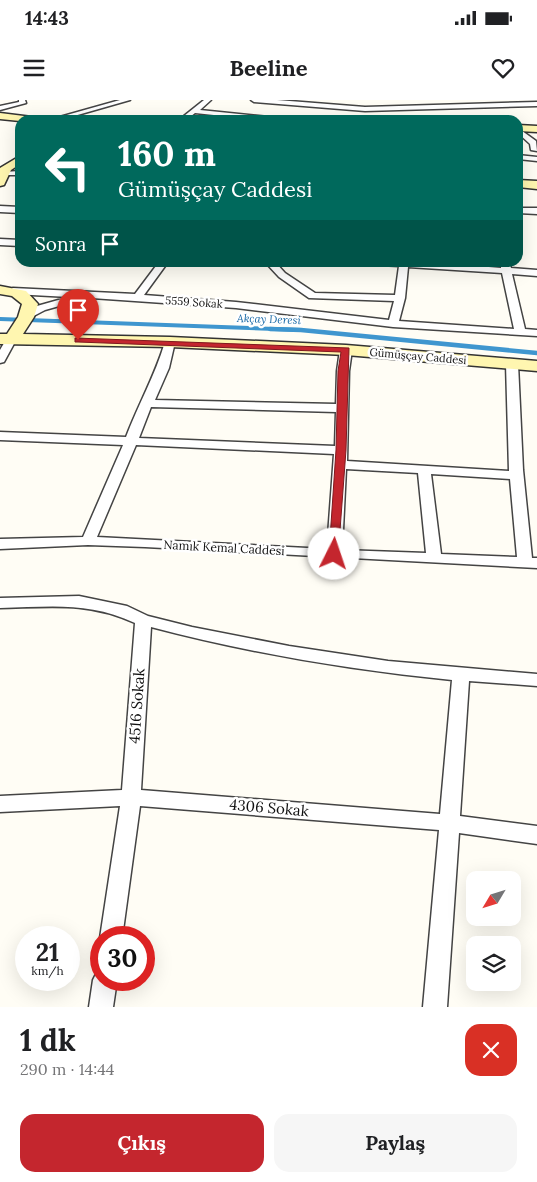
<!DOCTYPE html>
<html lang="tr">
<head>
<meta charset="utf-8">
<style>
  :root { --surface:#fff; --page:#f6f6f6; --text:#202124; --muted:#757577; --accent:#c4262e }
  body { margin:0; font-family:Lora,serif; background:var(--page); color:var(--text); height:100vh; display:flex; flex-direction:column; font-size:19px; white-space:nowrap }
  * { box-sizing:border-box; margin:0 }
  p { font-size:16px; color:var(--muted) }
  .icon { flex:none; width:28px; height:28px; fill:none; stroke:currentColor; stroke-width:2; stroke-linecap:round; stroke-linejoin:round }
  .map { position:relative; height:907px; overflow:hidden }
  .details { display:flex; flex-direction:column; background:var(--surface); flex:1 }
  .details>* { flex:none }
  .banner { position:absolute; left:15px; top:15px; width:508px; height:152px; border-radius:15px; box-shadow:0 5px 20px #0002; background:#00695c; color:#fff; overflow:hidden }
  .needle { width:32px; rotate:232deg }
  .controls { position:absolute; left:466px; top:771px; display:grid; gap:10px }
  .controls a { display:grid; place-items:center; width:55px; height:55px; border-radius:10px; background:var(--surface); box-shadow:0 5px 20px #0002; font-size:25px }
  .speed { position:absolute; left:15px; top:826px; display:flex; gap:10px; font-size:25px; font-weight:700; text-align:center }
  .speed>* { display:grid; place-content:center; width:65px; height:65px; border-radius:50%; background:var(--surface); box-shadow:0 5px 20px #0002; line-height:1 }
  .speed small { font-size:12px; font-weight:400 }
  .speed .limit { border:8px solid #d22; background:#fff; color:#111 }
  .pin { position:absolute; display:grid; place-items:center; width:42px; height:42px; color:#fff; margin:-51px -21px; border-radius:50% 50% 50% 0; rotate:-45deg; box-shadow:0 0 5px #0007 }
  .pin .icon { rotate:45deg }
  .me { position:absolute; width:55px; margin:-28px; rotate:4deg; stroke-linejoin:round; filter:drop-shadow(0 0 4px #0008) }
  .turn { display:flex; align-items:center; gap:18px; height:105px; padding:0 20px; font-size:22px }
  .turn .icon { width:65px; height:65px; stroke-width:2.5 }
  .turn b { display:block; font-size:35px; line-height:42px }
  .then { display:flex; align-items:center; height:48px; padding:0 20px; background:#0003; gap:10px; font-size:19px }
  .round { display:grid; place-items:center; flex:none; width:52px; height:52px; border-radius:15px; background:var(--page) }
  .headline { display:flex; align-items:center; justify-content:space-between; height:85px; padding:0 20px }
  h1 { font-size:30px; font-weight:700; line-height:38px }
  .cta { display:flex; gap:10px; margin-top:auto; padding:10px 20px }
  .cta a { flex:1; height:58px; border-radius:15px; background:var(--accent); color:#fff; font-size:20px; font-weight:700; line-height:58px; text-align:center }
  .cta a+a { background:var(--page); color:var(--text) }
  .status { display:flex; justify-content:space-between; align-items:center; height:35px; padding:0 25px; background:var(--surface); direction:ltr }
  .status svg { height:14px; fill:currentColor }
  header { display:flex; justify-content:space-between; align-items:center; height:65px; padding:0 20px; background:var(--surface); font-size:22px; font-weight:700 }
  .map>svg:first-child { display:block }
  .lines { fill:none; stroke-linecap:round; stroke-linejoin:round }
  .stream-far1 { stroke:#3f96cf; stroke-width:4 }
  .stream { stroke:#3f96cf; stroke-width:4.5 }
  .street-casing { stroke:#444; stroke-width:3 }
  .secondary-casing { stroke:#333; stroke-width:3 }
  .street { fill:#fff; fill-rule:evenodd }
  .secondary { fill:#fff6b0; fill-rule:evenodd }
  .route { fill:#c4262e; stroke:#7f191e }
  .labels { text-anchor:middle; stroke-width:5; stroke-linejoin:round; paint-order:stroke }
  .far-street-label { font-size:11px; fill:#111; stroke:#fff }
  .far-water-label { font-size:11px; font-style:italic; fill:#1768a6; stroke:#fff }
  .street-label { font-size:12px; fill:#111; stroke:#fff }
  .near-street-label { font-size:15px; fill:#111; stroke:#fff }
</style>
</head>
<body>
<div class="status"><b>14:43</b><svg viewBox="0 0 49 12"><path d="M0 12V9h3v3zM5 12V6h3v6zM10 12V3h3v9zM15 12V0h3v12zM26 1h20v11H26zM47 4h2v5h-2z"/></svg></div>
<header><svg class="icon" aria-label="menu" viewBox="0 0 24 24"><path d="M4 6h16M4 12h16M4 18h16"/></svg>Beeline<svg class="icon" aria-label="heart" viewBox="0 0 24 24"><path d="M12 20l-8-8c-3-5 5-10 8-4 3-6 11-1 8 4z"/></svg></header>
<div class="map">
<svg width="537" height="907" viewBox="0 0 537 907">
  <rect width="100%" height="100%" fill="#fffdf5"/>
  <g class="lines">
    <path class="stream-far1" d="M0,219L302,230"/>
    <path class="stream" d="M270,229L301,230L537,253"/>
    <defs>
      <path id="street" d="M19,0H25L26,3L0,10V6L19,2Z
        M120,0H130L60,20H49Z
        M204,0H211L200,10L279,18L282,20H260L195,13L186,20H179Z
        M251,0H277L365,7L537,2V6L365,11L254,2Z
        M518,28L536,41L537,51L531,50L530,44L518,33Z
        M518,55L537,57V61L518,59Z
        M20,71V75H0V72H3Z
        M0,106L20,107V113L0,112Z
        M518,108H537V114L518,113Z
        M0,139L20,140V146L0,145Z
        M159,162H168L144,195L236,202L389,220L394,201L309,198L279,177L265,162H275L285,173L315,193L395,195L399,166L379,165L375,162H427L501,168V162H509L511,168L537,170V176L512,174L525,229L537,230V236L393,227L236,208L77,197V201L45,210L26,220L21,217L22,215L37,206L69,197L13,194L8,191L13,188L135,194ZM408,167L502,173L514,229L399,221L405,198Z
        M11,237L16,240L4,262L0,263V250L7,238Z
        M170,239L175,242L169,268L155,300L336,304L337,271L340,250L346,247L350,248L352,250L349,271L347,361L509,371L506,264L508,262H516L518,264L523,370L532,458H537V468L145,447L88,445L0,449V439L83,437L123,345L0,340V332L126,337C138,305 155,276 165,242ZM151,307L336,312L335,346L139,338ZM136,345L334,354L327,449L97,437ZM346,369L418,373L426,453L342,450ZM431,374L510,379L517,457L441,454Z
        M79,496L127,506L148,516L192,527L289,546L388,561L537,574V586L469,581L460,716L537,726V744L459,733L447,907H423L439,730L140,706L122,838H101V841L100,838L120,706L0,712V696L122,690L135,523C88,501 49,507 0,508V498ZM151,527C250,553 350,570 452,580L440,714L141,690Z
        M101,870V880H117L113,907H89L93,880L97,872Z"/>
      <path id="secondary" d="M0,13L32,17L37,20L20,21L0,19Z
        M518,25L537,26V32L518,31Z
        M20,56V64L11,70L4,85L0,86V68Z
        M518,80L537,81V89L518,87Z
        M0,186L26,191L38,204L34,217L23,234L170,237L346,245L537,261V271L346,255L170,247L0,244V234H7L18,217L22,204L12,196L0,194Z"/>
    </defs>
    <use href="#street" class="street-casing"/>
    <use href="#secondary" class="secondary-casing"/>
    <use href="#street" class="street"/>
    <use href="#secondary" class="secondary"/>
  </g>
  <path class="route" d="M75,238L349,248L346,350L338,457H330L329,454L336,350L338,271L341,252L78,242H75Z"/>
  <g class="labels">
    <g class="far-street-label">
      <text transform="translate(194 202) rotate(4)" y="4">5559 Sokak</text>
      <text transform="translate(418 256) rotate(5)" y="4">Gümüşçay Caddesi</text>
    </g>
    <g class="far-water-label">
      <text transform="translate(269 219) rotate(2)" y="4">Akçay Deresi</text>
    </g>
    <g class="street-label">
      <text transform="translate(224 448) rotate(3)" y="4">Namık Kemal Caddesi</text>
    </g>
    <g class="near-street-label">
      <text transform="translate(137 606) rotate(-86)" y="5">4516 Sokak</text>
      <text transform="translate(269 708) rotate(5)" y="5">4306 Sokak</text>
    </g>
  </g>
</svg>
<div class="controls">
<a><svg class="needle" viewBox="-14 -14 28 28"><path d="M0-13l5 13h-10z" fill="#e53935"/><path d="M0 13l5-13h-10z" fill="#757577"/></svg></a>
<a><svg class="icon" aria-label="layers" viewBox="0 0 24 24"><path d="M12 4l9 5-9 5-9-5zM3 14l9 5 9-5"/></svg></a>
</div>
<div class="speed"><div>21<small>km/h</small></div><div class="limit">30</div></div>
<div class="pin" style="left:78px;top:240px;background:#d93025"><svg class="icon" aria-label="arrive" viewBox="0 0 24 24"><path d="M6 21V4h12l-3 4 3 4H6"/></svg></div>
<svg class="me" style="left:334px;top:454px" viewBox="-20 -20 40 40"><circle r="19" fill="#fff"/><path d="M0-13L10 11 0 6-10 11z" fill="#c4262e"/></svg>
<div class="banner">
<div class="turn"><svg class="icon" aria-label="left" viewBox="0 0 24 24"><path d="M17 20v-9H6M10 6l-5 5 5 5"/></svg><div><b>160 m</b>Gümüşçay Caddesi</div></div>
<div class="then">Sonra<svg class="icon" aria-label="arrive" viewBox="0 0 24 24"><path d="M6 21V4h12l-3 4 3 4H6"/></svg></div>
</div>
</div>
<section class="details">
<div class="headline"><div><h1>1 dk</h1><p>290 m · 14:44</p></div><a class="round" style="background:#d93025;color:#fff"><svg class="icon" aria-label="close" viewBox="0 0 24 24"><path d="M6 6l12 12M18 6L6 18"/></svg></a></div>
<div class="cta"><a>Çıkış</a><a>Paylaş</a></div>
</section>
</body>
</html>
